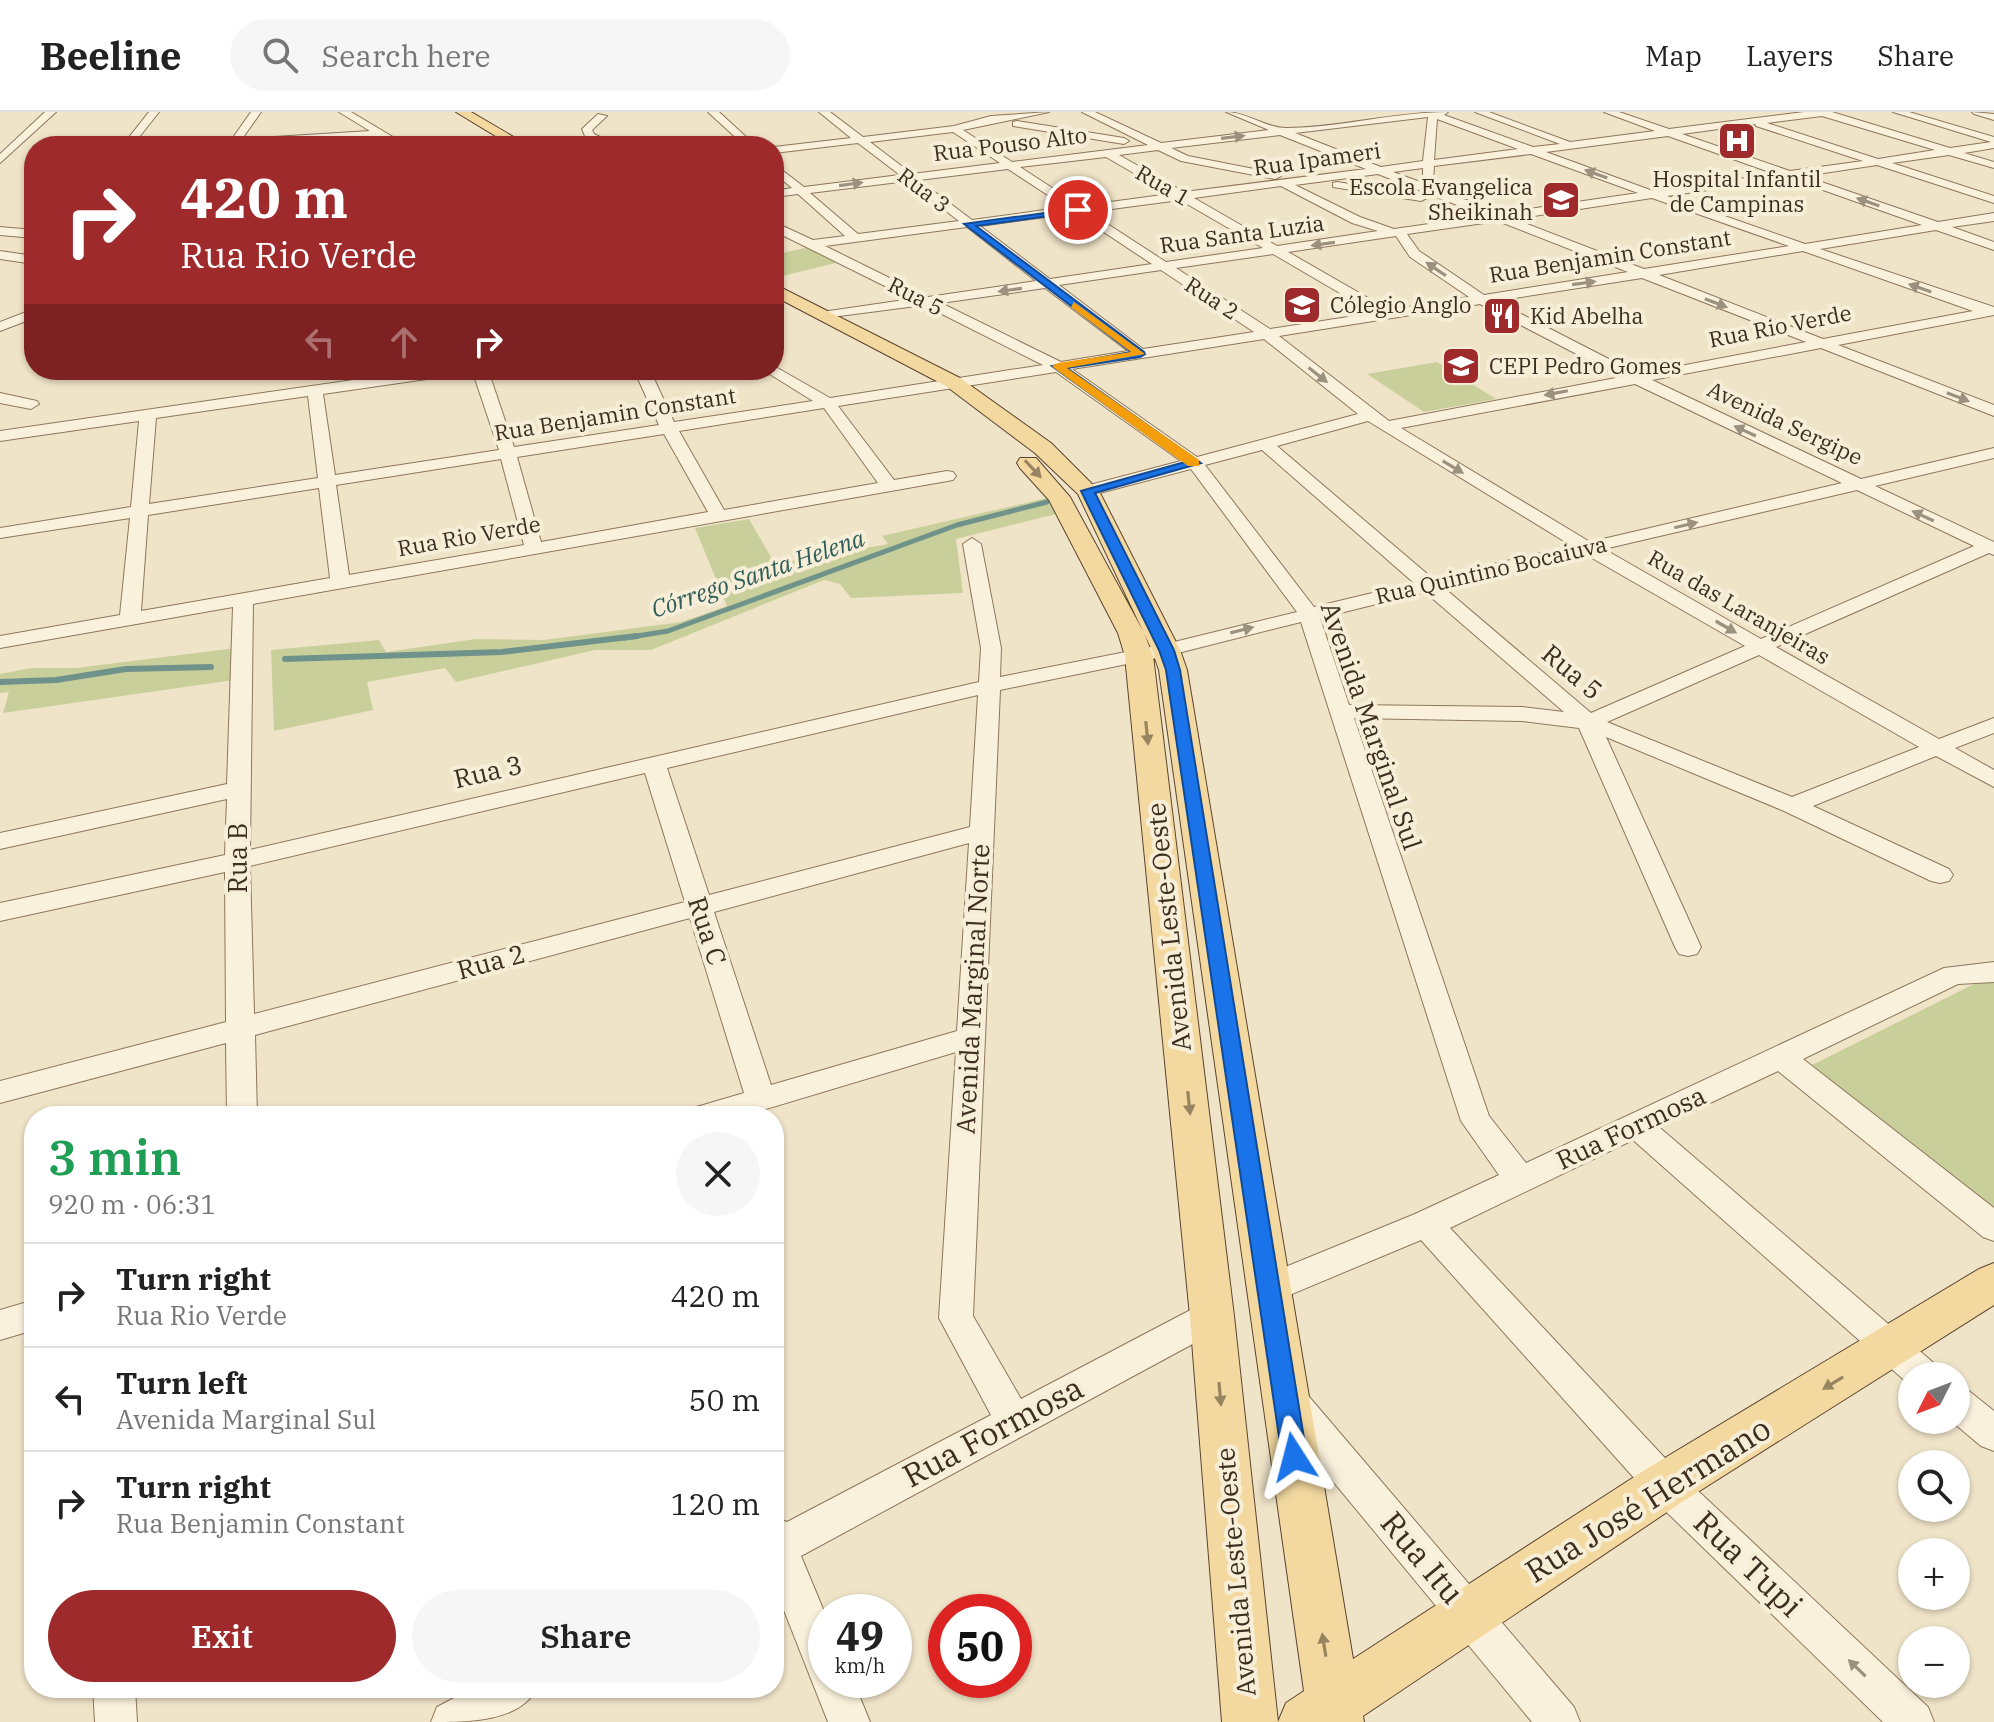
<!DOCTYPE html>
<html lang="en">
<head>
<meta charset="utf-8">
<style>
  :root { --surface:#fff; --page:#f6f6f6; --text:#222; --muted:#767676; --line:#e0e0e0; --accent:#9e2a2b }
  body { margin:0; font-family:"IBM Plex Serif",serif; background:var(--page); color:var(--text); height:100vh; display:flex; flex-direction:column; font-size:30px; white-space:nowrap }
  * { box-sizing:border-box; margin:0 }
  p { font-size:26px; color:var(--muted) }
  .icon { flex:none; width:44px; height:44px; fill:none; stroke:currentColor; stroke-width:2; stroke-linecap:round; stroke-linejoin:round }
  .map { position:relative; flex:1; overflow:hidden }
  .details { position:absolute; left:24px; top:994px; width:760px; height:592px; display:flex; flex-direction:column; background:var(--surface); border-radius:32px; box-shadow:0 2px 6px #0004 }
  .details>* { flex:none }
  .banner { position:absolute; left:24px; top:24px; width:760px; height:244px; border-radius:32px; box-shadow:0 2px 6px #0004; background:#9e2a2b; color:#fff; overflow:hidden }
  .needle { width:52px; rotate:228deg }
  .fabs { position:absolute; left:1898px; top:1250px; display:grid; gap:16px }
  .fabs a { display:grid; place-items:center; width:72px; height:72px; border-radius:50%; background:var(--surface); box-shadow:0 2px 6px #0004; font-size:40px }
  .speed { position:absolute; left:808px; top:1482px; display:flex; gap:16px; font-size:40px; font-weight:700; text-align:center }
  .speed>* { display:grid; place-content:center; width:104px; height:104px; border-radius:50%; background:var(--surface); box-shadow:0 2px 6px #0004; line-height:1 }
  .speed small { font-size:20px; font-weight:400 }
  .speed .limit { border:12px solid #d22; background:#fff; color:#111 }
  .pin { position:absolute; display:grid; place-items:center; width:68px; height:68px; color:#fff; margin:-34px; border:4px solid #fff; border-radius:50%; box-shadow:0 2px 8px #0007 }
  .me { position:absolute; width:88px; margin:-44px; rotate:351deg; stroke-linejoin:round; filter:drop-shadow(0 0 6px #0008) }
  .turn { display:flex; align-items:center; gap:28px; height:168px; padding:0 24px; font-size:36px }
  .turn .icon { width:104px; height:104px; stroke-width:2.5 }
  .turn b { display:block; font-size:56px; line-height:68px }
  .lanes { display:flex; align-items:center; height:76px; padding:0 24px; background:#0003; justify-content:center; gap:40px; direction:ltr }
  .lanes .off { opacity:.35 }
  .round { display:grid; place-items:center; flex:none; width:84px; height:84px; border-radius:42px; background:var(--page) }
  .summary { display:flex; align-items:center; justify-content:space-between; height:136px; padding:0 24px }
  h1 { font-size:48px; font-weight:600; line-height:60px; color:#1e9e55 }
  .button { display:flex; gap:16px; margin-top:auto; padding:16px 24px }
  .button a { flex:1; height:92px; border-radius:48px; background:var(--accent); color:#fff; font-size:32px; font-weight:600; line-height:92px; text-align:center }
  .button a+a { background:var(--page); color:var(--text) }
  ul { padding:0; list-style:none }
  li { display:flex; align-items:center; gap:24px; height:104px; padding:0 24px; border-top:2px solid var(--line) }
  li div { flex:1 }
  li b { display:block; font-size:30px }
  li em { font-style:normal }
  header { display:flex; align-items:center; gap:48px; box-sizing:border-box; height:112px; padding:0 40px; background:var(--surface); border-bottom:2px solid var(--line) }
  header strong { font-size:38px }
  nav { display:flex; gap:44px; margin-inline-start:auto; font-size:28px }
  .search { width:560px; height:72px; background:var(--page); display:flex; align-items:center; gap:20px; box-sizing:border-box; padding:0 28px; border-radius:44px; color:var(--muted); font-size:30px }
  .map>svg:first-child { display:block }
  .green { fill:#c9cf9b }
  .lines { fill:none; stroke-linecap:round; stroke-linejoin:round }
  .stream-far1 { stroke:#6f938a; stroke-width:5 }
  .stream { stroke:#6f938a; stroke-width:6 }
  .minor-casing { stroke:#8d765c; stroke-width:2 }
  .major-casing { stroke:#5b4430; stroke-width:2 }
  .minor { fill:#faf1dc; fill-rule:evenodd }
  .major { fill:#f3d9a0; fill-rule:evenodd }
  .oneway { fill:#9c907e }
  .oneway2 { fill:#988460 }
  .route { fill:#1a73e8; stroke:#114b97; stroke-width:2 }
  .slow { fill:#f59e0b }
  .labels { text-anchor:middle; stroke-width:8; stroke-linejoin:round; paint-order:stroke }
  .far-street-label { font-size:22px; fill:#3d2e20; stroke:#f7eed8 }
  .far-poi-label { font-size:22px; fill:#3d2e20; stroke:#f7eed8; text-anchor:start }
  .far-water-label { font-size:24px; font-style:italic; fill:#2f5d5a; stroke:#f7eed8 }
  .street-label { font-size:26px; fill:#3d2e20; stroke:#f7eed8 }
  .near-street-label { font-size:32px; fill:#3d2e20; stroke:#f7eed8 }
</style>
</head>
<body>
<header>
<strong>Beeline</strong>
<div class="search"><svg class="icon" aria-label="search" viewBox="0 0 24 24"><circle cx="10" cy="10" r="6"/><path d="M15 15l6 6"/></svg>Search here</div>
<nav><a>Map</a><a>Layers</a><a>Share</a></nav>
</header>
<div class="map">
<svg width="1994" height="1610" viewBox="0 0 1994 1610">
  <rect width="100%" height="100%" fill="#f0e4c8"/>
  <path class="green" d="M809,135L840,150L774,166V143Z
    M1437,250L1496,287L1424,300L1367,262Z
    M1047,386L1060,401L956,427L963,481L851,486L840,472L824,468L651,538H595L456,570L445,556L367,570L373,598L274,619L271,538L379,528L386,540L476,527L544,528L681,510L727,494L695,416L749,407L775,452L888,432L882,424Z
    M236,536L234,568L3,601L9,580L0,581V562L31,556H76Z
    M1982,868L1994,870V1097L1812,953Z"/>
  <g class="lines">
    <path class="stream-far1" d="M625,526L668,519L957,413L1047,390"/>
    <path class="stream" d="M285,547L502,540L637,524
      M0,570L56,568L126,557L211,555"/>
    <defs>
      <path id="minor" d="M45,0H56L0,51V42Z
        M149,0H159L132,34H122Z
        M251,0H261L242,27L370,19L339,0H351L408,34H395L380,25L237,34H162L167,31L232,27Z
        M708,0H719L756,34H745Z
        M819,0H830L863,25L954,14L991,4L1049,0L963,18L1012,50L1148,33L1082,0H1095L1161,31L1269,18L1226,0C1247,0 1265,16 1286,16C1340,16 1393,0 1448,0L1444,3L1533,35L1560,32L1475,0H1489L1570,30L1655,19L1604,0H1619L1669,17L1804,0H1832L1950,36L1991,30L1893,0H1909L1994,25V36L1964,41L1994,50V56L1949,43L1892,51L1994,84V91L1877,53L1804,64L1938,110L1994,101V109L1952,115L1994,130V138L1936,118L1820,137L1994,195V203L1838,233L1994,293V304L1821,236L1652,268L1861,367L1994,336V346L1875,374L1994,430V443L1989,441L1776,535L1939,627L1994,606V621L1955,636L1994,658V675L1936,644L1813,694L1949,757L1953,763L1949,769L1940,771L1931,769L1784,699L1606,625L1701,835L1697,842L1688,844L1679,842L1675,835L1579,616L1522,609L1354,606L1489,1004L1526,1051L1944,856L1994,850V870L1958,872L1803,947L1994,1096V1129L1983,1125L1778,959L1659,1015L1936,1253L1942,1264H1912V1275L1633,1028L1450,1116L1678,1360L1928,1595L1934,1610H1883L1652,1386L1421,1128L1268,1192L1256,1187L1251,1177L1256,1167L1415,1102L1499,1063L1461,1009L1301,510L1166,544L1000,578L973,1204L1021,1287L1200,1193L1212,1189L1224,1193L1229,1204L1224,1215L801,1444L826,1504V1568H853L870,1610H828L774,1473V1405L787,1410L991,1303L939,1206L956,940L743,1004H689L693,996L744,981L690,806L255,923L257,1004H227L226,931L0,991V969L226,910L225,760L0,809V791L225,743L227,687L0,737V721L227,672L233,495L0,536V524L120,503L130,406L0,426V416L131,395L139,309L0,329V319L423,258H462L454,263L323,282L335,363L499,338L472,258H488L514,335L659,313L634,258H650L674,310L813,289L768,261L765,258H774V254L830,286L1043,253L924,193L824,206V200L829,199L911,187L774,119V110L813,128L845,124L798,82L774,85V79L792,76L774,61V52L804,75L900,63L858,31L774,41V35L851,26ZM1822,4L1935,38L1878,47L1767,11ZM1428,5L1423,49L1381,55L1295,21ZM1437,7L1518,37L1434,48ZM1755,12L1756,14L1863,49L1790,59L1682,22ZM953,20L1000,51L912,62L870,30ZM1280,23L1366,57L1184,80L1119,43L1158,38L1181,49L1275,67L1281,64L1279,62L1188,44L1171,36ZM1668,24L1775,62L1653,79L1546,40ZM1531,42L1638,81L1501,101L1424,72L1433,69L1434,54ZM1106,45L1170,82L1080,94L1020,55ZM1423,56V71L1393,60ZM1008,57L1066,95L972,108L919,68ZM1378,62L1485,104L1394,117L1360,105L1295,73ZM1789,66L1922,113L1805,132L1667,84ZM907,69L959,109L858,122L810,81ZM1281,74L1352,111L1378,119L1277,134L1194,86ZM1652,86L1789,134L1644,157L1514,107ZM1180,88L1263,136L1166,150L1089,100ZM1075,101L1152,152L1050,167L980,114ZM1498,109L1628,160L1484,183L1419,139L1407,122ZM967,115L1036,169L928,185L825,134ZM1396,124L1410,145L1469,185L1389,198L1288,140ZM1803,139L1973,199L1823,227L1659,163ZM1273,142L1374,201L1270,217L1176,156ZM1161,158L1254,220L1143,237L1059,173ZM1642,166L1806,230L1638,262L1496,189ZM1045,176L1128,239L1061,250L941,191ZM1480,192L1621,265L1389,309L1279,224ZM1264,227L1358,302L1197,345L1072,257ZM1056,260L1181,349L1082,375L1079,379L1082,383L1088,384L1191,357L1297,500L1166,532L1000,565L1001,536L981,432L972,426L963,432L981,536L979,570L250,738L253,492L953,368L956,364L953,360L947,359L894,368L838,294ZM1635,272L1842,371L1590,430L1401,316ZM308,284L318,366L149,392L156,306ZM824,296L878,371L724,398L679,319ZM1368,309L1572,434L1432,466L1277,334ZM664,322L708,400L541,430L517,345ZM1262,338L1414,471L1314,495L1205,353ZM501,347L524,433L349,463L336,373ZM319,376L330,466L141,499L148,403ZM1857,378L1974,434L1761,527L1604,437ZM1585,442L1745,534L1591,601L1443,475ZM1425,480L1564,600L1522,595L1349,593L1320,506ZM1759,543L1919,635L1792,685L1607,610ZM978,583L970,715L709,783L667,656ZM645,661L685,790L254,902L250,754ZM969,731L957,919L771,973L714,800Z
        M1972,0L1994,2V8L1974,2Z
        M598,2L607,4L592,18L594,22L619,34H605L585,24L582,17Z
        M1017,9L1124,26L1129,29L1124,32L1013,14V10Z
        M1337,70L1421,83L1427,86L1421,89L1333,75V71Z
        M0,115L34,118V126L0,123Z
        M0,139L34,144V152L0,147Z
        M34,197V206L0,219V210Z
        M0,281L37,289L39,292L31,297L0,291Z
        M34,1188V1218L0,1228V1198Z
        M1956,1274L1969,1279L1994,1299V1339L1981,1334L1950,1308H1956Z
        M1292,1275L1305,1280L1574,1595L1580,1610H1532L1279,1304L1274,1292L1279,1280Z
        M93,1576H135L137,1610H95Z
        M473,1576H537C520,1610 468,1610 431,1610L437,1595Z"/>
      <path id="major" d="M456,0H471L529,34H512Z
        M774,172L960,266L1051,331L1099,379L1180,538L1187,558L1353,1547L1648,1356L1979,1157L1994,1151V1193L1682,1390L1363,1604L1364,1610H1222L1190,1204L1125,544L1118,521L1049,388L1020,356L1017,351L1020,346H1036L1070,385L1144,521L1153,544L1234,1204L1278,1610L1286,1591L1304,1579L1159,558L1152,538L1078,382L1035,341L946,274L774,184Z"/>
    </defs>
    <use href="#minor" class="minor-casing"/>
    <use href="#major" class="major-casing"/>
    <use href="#minor" class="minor"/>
    <use href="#major" class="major"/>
  </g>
  <defs><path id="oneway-solid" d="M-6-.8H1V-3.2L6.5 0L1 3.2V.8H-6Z" transform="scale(2)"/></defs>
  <g class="oneway">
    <use href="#oneway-solid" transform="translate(1233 25) rotate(-7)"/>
    <use href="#oneway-solid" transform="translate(1596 62) rotate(-160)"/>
    <use href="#oneway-solid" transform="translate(851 72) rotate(-8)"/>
    <use href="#oneway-solid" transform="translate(1868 90) rotate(-161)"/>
    <use href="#oneway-solid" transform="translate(1323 132) rotate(172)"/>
    <use href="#oneway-solid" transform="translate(1436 157) rotate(-146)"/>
    <use href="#oneway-solid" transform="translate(1584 171) rotate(-8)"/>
    <use href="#oneway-solid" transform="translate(1920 176) rotate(-161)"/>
    <use href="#oneway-solid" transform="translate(1010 178) rotate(172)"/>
    <use href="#oneway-solid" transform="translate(1716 191) rotate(21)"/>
    <use href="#oneway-solid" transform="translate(1318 263) rotate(38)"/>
    <use href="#oneway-solid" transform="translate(1556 281) rotate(169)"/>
    <use href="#oneway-solid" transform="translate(1958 285) rotate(21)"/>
    <use href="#oneway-solid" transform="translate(1745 319) rotate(-155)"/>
    <use href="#oneway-solid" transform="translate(1453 355) rotate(31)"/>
    <use href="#oneway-solid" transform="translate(1923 404) rotate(-155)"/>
    <use href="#oneway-solid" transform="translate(1686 413) rotate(-13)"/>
    <use href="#oneway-solid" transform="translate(1726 515) rotate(30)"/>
    <use href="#oneway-solid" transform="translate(1242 518) rotate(-14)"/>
    <use href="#oneway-solid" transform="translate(1857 1556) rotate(-136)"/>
  </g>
  <g class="oneway2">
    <use href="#oneway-solid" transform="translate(1033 357) rotate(47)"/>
    <use href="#oneway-solid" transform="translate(1147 621) rotate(84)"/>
    <use href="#oneway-solid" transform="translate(1189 991) rotate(84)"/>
    <use href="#oneway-solid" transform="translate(1833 1271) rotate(149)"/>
    <use href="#oneway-solid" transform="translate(1220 1282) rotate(85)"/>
    <use href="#oneway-solid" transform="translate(1324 1533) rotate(-99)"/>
  </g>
  <path class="route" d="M1081,96L1078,100L976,114L1144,240L1145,242L1140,245L1067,256L1201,351L1095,381L1174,538L1180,558L1307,1345L1304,1354L1294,1357L1285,1354L1282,1345L1166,558L1159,538L1081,379L1185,350L1052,254L1131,240L964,112Z"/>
  <path class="slow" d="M1074,190L1145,242L1067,256L1199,348V354H1188L1054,256L1052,254L1058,251L1131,240L1071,195Z"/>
  <defs>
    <symbol id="hospital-square" viewBox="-11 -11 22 22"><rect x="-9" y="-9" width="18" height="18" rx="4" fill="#9e2a2b" stroke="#f7eed8"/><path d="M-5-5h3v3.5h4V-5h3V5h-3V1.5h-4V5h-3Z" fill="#fff"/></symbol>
    <symbol id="school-square" viewBox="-11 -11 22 22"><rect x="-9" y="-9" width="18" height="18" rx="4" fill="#9e2a2b" stroke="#f7eed8"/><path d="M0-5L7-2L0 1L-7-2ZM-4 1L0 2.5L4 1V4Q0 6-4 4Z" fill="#fff"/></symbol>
    <symbol id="restaurant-square" viewBox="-11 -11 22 22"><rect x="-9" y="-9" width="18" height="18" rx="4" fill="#9e2a2b" stroke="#f7eed8"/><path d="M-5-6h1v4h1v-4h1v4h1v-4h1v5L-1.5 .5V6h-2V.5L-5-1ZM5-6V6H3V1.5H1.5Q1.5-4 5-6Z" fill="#fff"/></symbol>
  </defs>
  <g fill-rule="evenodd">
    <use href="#hospital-square" x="1715" y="7" width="44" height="44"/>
    <use href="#school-square" x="1539" y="66" width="44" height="44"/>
    <use href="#school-square" x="1280" y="171" width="44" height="44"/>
    <use href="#restaurant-square" x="1480" y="182" width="44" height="44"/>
    <use href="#school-square" x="1439" y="232" width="44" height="44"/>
  </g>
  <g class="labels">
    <g class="far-street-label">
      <text transform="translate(1010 32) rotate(-7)" y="8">Rua Pouso Alto</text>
      <text transform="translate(1317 47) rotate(-8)" y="8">Rua Ipameri</text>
      <text transform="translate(1163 73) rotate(30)" y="8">Rua 1</text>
      <text transform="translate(924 78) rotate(37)" y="8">Rua 3</text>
      <text transform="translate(1242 122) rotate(-8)" y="8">Rua Santa Luzia</text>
      <text transform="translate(1610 144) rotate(-9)" y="8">Rua Benjamin Constant</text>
      <text transform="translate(916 184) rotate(27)" y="8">Rua 5</text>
      <text transform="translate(1212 186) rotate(33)" y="8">Rua 2</text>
      <text transform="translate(1780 214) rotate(-11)" y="8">Rua Rio Verde</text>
      <text transform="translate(615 302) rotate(-9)" y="8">Rua Benjamin Constant</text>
      <text transform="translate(1785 311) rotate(25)" y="8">Avenida Sergipe</text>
      <text transform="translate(469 424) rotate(-10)" y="8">Rua Rio Verde</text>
      <text transform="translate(1491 458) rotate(-13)" y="8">Rua Quintino Bocaiuva</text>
      <text transform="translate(1739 495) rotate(30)" y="8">Rua das Laranjeiras</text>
    </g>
    <g class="far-poi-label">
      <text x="1737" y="75" text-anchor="middle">Hospital Infantil<tspan x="1737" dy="25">de Campinas</tspan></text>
      <text x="1533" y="83" text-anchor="end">Escola Evangelica<tspan x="1533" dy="25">Sheikinah</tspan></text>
      <text x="1330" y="201">Cólegio Anglo</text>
      <text x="1530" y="212">Kid Abelha</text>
      <text x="1489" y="262">CEPI Pedro Gomes</text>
    </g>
    <g class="far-water-label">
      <text transform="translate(758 462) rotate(-19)" y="8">Córrego Santa Helena</text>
    </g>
    <g class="street-label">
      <text transform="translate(1572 560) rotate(40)" y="9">Rua 5</text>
      <text transform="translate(1371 614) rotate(71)" y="9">Avenida Marginal Sul</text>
      <text transform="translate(488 660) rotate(-13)" y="9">Rua 3</text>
      <text transform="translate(238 746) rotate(-90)" y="9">Rua B</text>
      <text transform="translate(1169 815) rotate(-96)" y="9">Avenida Leste-Oeste</text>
      <text transform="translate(707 819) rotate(72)" y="9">Rua C</text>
      <text transform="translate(491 850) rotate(-15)" y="9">Rua 2</text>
      <text transform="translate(973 877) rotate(-87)" y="9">Avenida Marginal Norte</text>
      <text transform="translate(1631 1016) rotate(-25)" y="9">Rua Formosa</text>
      <text transform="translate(1236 1460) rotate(-95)" y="9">Avenida Leste-Oeste</text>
    </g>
    <g class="near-street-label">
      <text transform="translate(993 1320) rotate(-28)" y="11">Rua Formosa</text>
      <text transform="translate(1648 1388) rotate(-32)" y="11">Rua José Hermano</text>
      <text transform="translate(1422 1446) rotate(50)" y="11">Rua Itu</text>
      <text transform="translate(1748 1452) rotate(44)" y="11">Rua Tupi</text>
    </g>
  </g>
</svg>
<div class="fabs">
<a><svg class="needle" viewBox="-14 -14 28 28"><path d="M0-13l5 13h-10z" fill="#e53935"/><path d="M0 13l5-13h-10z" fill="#767676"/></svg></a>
<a><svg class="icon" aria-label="search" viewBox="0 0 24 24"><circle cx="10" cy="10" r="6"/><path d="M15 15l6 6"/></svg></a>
<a>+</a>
<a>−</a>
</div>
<div class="speed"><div>49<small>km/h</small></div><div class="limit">50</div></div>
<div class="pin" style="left:1078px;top:98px;background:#d93025"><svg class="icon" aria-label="arrive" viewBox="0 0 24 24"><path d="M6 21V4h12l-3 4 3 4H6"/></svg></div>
<svg class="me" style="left:1294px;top:1345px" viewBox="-20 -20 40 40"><path d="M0-17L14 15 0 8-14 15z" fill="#1a73e8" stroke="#fff" stroke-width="4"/></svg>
<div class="banner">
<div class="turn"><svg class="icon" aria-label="right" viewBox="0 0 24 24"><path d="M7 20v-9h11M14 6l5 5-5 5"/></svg><div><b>420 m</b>Rua Rio Verde</div></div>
<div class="lanes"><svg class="icon off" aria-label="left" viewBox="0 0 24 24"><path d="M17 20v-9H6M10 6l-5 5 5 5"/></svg><svg class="icon off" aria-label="ahead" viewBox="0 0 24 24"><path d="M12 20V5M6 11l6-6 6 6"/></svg><svg class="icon" aria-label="right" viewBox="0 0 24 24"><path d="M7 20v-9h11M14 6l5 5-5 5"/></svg></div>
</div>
<section class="details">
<div class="summary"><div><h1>3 min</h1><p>920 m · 06:31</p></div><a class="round"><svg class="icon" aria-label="close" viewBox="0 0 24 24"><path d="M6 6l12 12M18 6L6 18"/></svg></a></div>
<ul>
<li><svg class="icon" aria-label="right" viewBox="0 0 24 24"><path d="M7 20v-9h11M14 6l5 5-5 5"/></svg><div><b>Turn right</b><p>Rua Rio Verde</p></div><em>420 m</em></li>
<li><svg class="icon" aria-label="left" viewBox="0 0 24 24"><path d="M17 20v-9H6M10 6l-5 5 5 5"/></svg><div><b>Turn left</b><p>Avenida Marginal Sul</p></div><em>50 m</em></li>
<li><svg class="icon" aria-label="right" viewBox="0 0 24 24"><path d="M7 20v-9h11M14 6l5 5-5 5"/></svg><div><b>Turn right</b><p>Rua Benjamin Constant</p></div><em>120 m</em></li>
</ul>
<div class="button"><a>Exit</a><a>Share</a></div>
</section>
</div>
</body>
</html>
